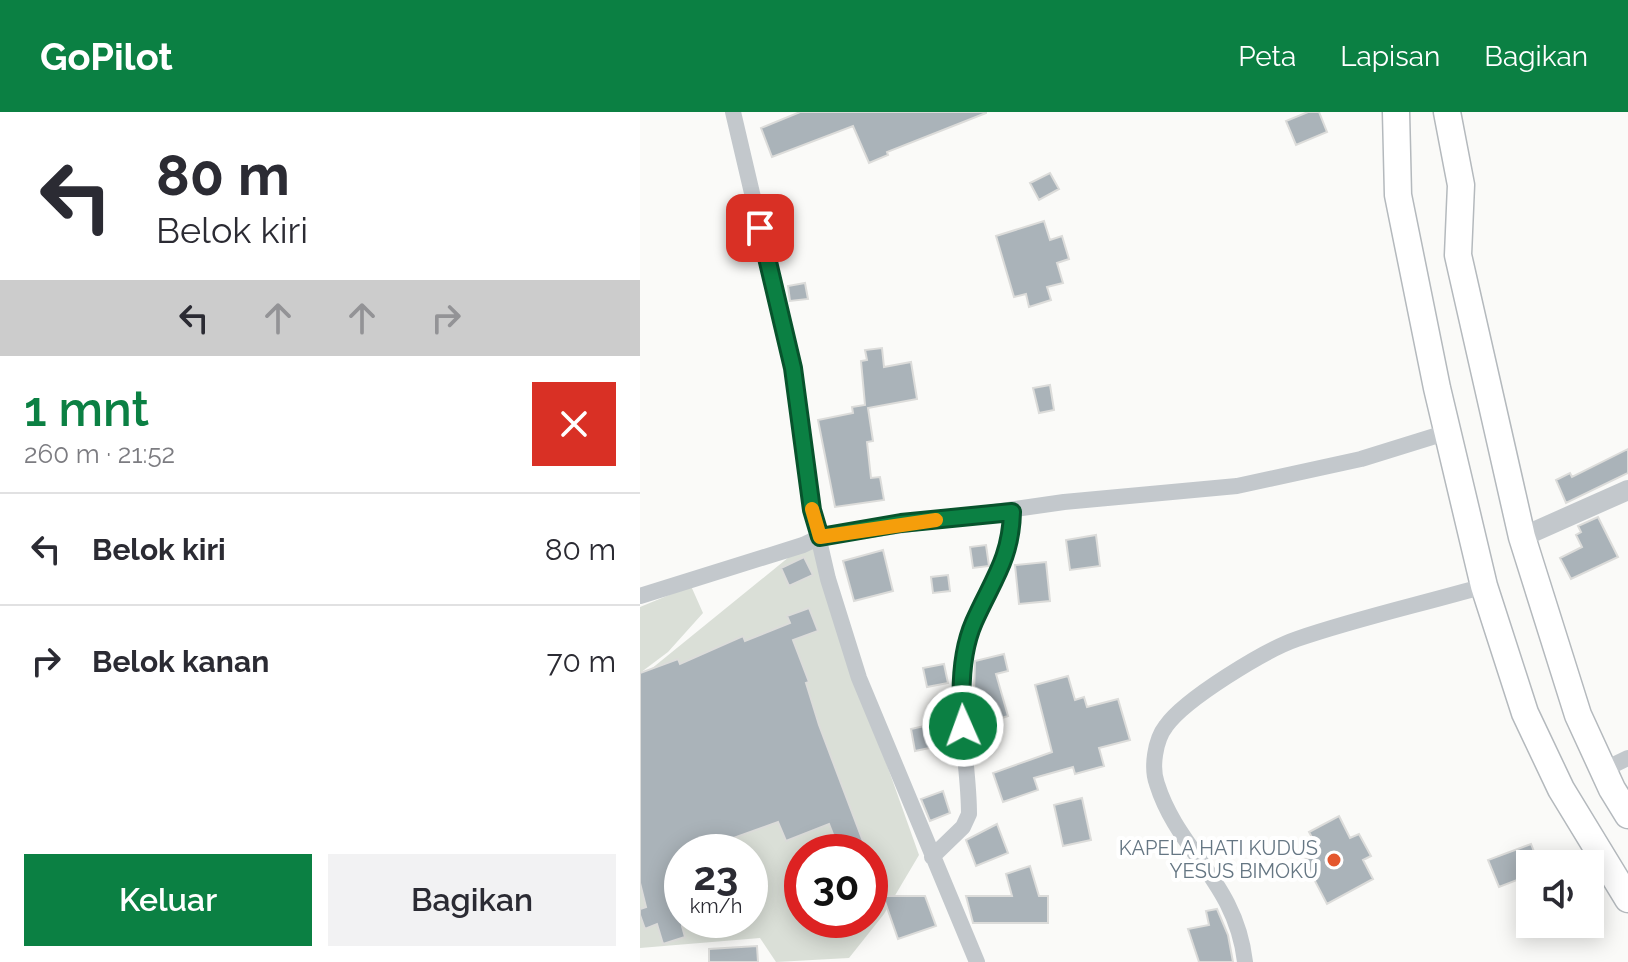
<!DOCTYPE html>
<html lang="id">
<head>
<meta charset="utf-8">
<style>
  :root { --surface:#fff; --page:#f2f2f3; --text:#2b2b33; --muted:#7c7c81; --line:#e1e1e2; --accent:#0b8043 }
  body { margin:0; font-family:Raleway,sans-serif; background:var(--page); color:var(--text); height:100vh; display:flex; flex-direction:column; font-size:30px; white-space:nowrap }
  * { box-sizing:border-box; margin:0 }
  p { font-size:26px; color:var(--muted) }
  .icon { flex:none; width:44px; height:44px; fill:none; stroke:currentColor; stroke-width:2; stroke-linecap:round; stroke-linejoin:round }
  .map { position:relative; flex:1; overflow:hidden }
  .details { display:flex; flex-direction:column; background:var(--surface); width:640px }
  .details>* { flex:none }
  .banner { background:#fff; color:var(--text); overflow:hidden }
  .tools { position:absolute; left:876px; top:738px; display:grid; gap:16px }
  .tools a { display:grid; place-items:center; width:88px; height:88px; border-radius:0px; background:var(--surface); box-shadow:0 4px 20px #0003; font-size:40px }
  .speed { position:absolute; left:24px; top:722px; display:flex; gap:16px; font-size:40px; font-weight:700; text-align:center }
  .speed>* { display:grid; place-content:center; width:104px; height:104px; border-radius:50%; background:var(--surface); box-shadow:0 4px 20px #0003; line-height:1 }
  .speed small { font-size:20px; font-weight:400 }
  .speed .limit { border:12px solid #d22; background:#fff; color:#111 }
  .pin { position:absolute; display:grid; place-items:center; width:68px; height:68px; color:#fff; margin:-34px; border-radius:16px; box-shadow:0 4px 12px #0006 }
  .me { position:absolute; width:88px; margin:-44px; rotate:358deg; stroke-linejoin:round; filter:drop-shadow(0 0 6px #0008) }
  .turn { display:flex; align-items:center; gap:28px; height:168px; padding:0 24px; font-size:36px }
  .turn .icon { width:104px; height:104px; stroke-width:2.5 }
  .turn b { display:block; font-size:56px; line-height:68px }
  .lanes { display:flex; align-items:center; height:76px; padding:0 24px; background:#0003; justify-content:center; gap:40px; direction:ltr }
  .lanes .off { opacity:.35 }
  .round { display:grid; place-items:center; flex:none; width:84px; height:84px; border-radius:0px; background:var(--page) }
  .overview { display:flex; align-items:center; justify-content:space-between; height:136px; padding:0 24px }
  h1 { font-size:48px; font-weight:600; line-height:60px; color:var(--accent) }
  .action { display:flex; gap:16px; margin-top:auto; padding:16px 24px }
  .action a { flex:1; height:92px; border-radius:0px; background:var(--accent); color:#fff; font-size:32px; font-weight:600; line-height:92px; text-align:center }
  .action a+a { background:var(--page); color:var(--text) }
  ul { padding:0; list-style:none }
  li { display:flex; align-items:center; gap:24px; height:112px; padding:0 24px; border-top:2px solid var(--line) }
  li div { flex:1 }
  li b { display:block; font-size:30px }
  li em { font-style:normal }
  header { display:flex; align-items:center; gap:48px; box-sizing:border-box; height:112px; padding:0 40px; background:var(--accent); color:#fff }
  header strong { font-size:38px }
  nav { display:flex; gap:44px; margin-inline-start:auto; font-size:28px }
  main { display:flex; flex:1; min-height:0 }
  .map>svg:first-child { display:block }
  .green { fill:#dadfd7; fill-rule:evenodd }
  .building { fill:#aab3b9; stroke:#dcdcda; stroke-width:2 }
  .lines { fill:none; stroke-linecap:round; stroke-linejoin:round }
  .trunk-casing { stroke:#b4b9bd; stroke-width:29 }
  .minor { stroke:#c3c8cc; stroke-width:16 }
  .tertiary { stroke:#c3c8cc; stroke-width:20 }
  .trunk { stroke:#fff; stroke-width:26 }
  .route-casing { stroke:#07532c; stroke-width:20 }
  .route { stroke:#0b8043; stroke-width:14 }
  .slow { stroke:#f59e0b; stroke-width:14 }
  .poi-dot { fill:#e4572e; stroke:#fff; stroke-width:3 }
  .labels { text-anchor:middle; stroke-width:8; stroke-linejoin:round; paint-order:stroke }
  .poi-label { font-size:20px; fill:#657683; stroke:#fff; text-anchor:end }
</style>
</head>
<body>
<header>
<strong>GoPilot</strong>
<nav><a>Peta</a><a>Lapisan</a><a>Bagikan</a></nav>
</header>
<main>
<section class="details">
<div class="banner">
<div class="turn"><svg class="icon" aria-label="left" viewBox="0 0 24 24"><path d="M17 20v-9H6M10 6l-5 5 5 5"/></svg><div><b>80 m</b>Belok kiri</div></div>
<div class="lanes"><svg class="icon" aria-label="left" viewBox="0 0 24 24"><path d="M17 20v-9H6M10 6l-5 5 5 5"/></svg><svg class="icon off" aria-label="ahead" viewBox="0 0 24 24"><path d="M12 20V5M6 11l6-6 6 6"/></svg><svg class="icon off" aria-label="ahead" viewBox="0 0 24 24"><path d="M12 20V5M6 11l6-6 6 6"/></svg><svg class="icon off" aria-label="right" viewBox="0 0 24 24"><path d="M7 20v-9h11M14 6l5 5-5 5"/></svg></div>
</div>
<div class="overview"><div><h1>1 mnt</h1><p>260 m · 21:52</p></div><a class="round" style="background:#d93025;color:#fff"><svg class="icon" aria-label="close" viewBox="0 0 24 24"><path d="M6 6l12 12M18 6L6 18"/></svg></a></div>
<ul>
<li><svg class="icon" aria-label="left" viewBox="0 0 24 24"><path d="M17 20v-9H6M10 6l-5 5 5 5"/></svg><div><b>Belok kiri</b></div><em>80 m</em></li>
<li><svg class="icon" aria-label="right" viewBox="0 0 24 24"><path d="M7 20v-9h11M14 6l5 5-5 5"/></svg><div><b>Belok kanan</b></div><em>70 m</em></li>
</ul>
<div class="action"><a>Keluar</a><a>Bagikan</a></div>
</section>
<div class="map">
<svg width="988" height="850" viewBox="0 0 988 850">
  <rect width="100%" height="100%" fill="#fafaf8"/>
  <path class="green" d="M177,432L190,493L279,743L244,802L209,846L136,850L120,826L0,836V566L160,436ZM42,740H110V808H42ZM162,740H230V808H162Z
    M51,474L63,501L28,540L0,561V495Z"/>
  <path class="building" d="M160,0H346V1L247,40L248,43L229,51L213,14L132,45L121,16Z
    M668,0H679L687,20L656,33L646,9Z
    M410,61L419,77L399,88L390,71Z
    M404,109L410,128L422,124L429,147L417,151L423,171L407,175L411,188L389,195L386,182L374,185L356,124Z
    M165,171L168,187L150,189L148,174Z
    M242,236L244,255L271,250L277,287L228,296L233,329L227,330L231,366L240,365L244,388L195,395L178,308L213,301L212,295L225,293L221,249L227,248L225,238Z
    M410,273L414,298L399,301L393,276Z
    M988,337V361L926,391L916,368L930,361L932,365Z
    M958,405L978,445L931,467L920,446L942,435L936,423L941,420L938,414Z
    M456,423L460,454L430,458L426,428Z
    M346,433L349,454L333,456L330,435Z
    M243,438L253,479L214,489L203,449Z
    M164,445L173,463L149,474L141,456Z
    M406,450L410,489L379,492L375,453Z
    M308,463L310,479L293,481L291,465Z
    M169,496L178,519L153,528L169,570L166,571L179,613L227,740H200L189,712L146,729L138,710L68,735L70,740H42V814L45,825L23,832L17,812L5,817L0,803V797L6,795L0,771V561L38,547L40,552L103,524L105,529L150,511L147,504Z
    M364,542L368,559L356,562L368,604L333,615L335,549Z
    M304,552L308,571L287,575L283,556Z
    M428,564L435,588L444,585L447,595L478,587L490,628L459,636L464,654L435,662L433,655L394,666L398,678L363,690L353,661L412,640L395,573Z
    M311,608L313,631L275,639L271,617Z
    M303,679L310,701L290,709L281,687Z
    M442,686L451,728L423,734L414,693Z
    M699,704L710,726L719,722L731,744L723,748L733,767L687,792L664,748L680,740L669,720Z
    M357,712L368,741L336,754L326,728Z
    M891,732L899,752H890V763L859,775L848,748Z
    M390,754L399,784H408V811H333L326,784H372L366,762Z
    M243,784H285L296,814L258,827Z
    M577,797L588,823L593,850H559L548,817L569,813L566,799Z
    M117,834L118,850H69V837Z"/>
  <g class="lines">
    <defs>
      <path id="trunk" d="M756,0L758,83L797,276L844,474L885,601L921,677L988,787
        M807,0L821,73L818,143L882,425L938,603L972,677L988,703"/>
    </defs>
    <use href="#trunk" class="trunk-casing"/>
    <path class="minor" d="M93,0L153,256L172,398L188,467L219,566L337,850
      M0,484L163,433L180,425L424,390L597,374L721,347L808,320
      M963,658L988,646
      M292,745L323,715L329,702C329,648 313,591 326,537C339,485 371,458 372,400
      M605,850C596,770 538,739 517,672C511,656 515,628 526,614C545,587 625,538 657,527C718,506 782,492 844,474"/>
    <path class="tertiary" d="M882,425L988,378"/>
    <use href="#trunk" class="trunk"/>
  </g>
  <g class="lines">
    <defs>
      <path id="route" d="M120,116L153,256L172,398L180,425L261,411L372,400C371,447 352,469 334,510C320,542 320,580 323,614"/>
    </defs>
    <use href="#route" class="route-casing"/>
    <use href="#route" class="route"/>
    <path class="slow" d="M172,397L180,425L296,408"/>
  </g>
  <circle class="poi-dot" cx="694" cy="748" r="8"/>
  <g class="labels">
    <g class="poi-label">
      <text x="678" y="743">KAPELA HATI KUDUS<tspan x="678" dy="23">YESUS BIMOKU</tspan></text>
    </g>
  </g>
</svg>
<div class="tools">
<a><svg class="icon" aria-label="sound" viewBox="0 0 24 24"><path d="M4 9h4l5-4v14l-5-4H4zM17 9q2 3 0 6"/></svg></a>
</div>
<div class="speed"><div>23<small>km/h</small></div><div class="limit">30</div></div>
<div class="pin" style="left:120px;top:116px;background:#d93025"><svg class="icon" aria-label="arrive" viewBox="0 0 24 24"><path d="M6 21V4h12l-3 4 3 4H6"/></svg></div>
<svg class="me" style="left:323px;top:614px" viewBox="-20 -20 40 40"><circle r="17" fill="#0b8043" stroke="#fff" stroke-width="3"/><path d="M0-11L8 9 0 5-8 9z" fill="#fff"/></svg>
</div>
</main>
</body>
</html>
